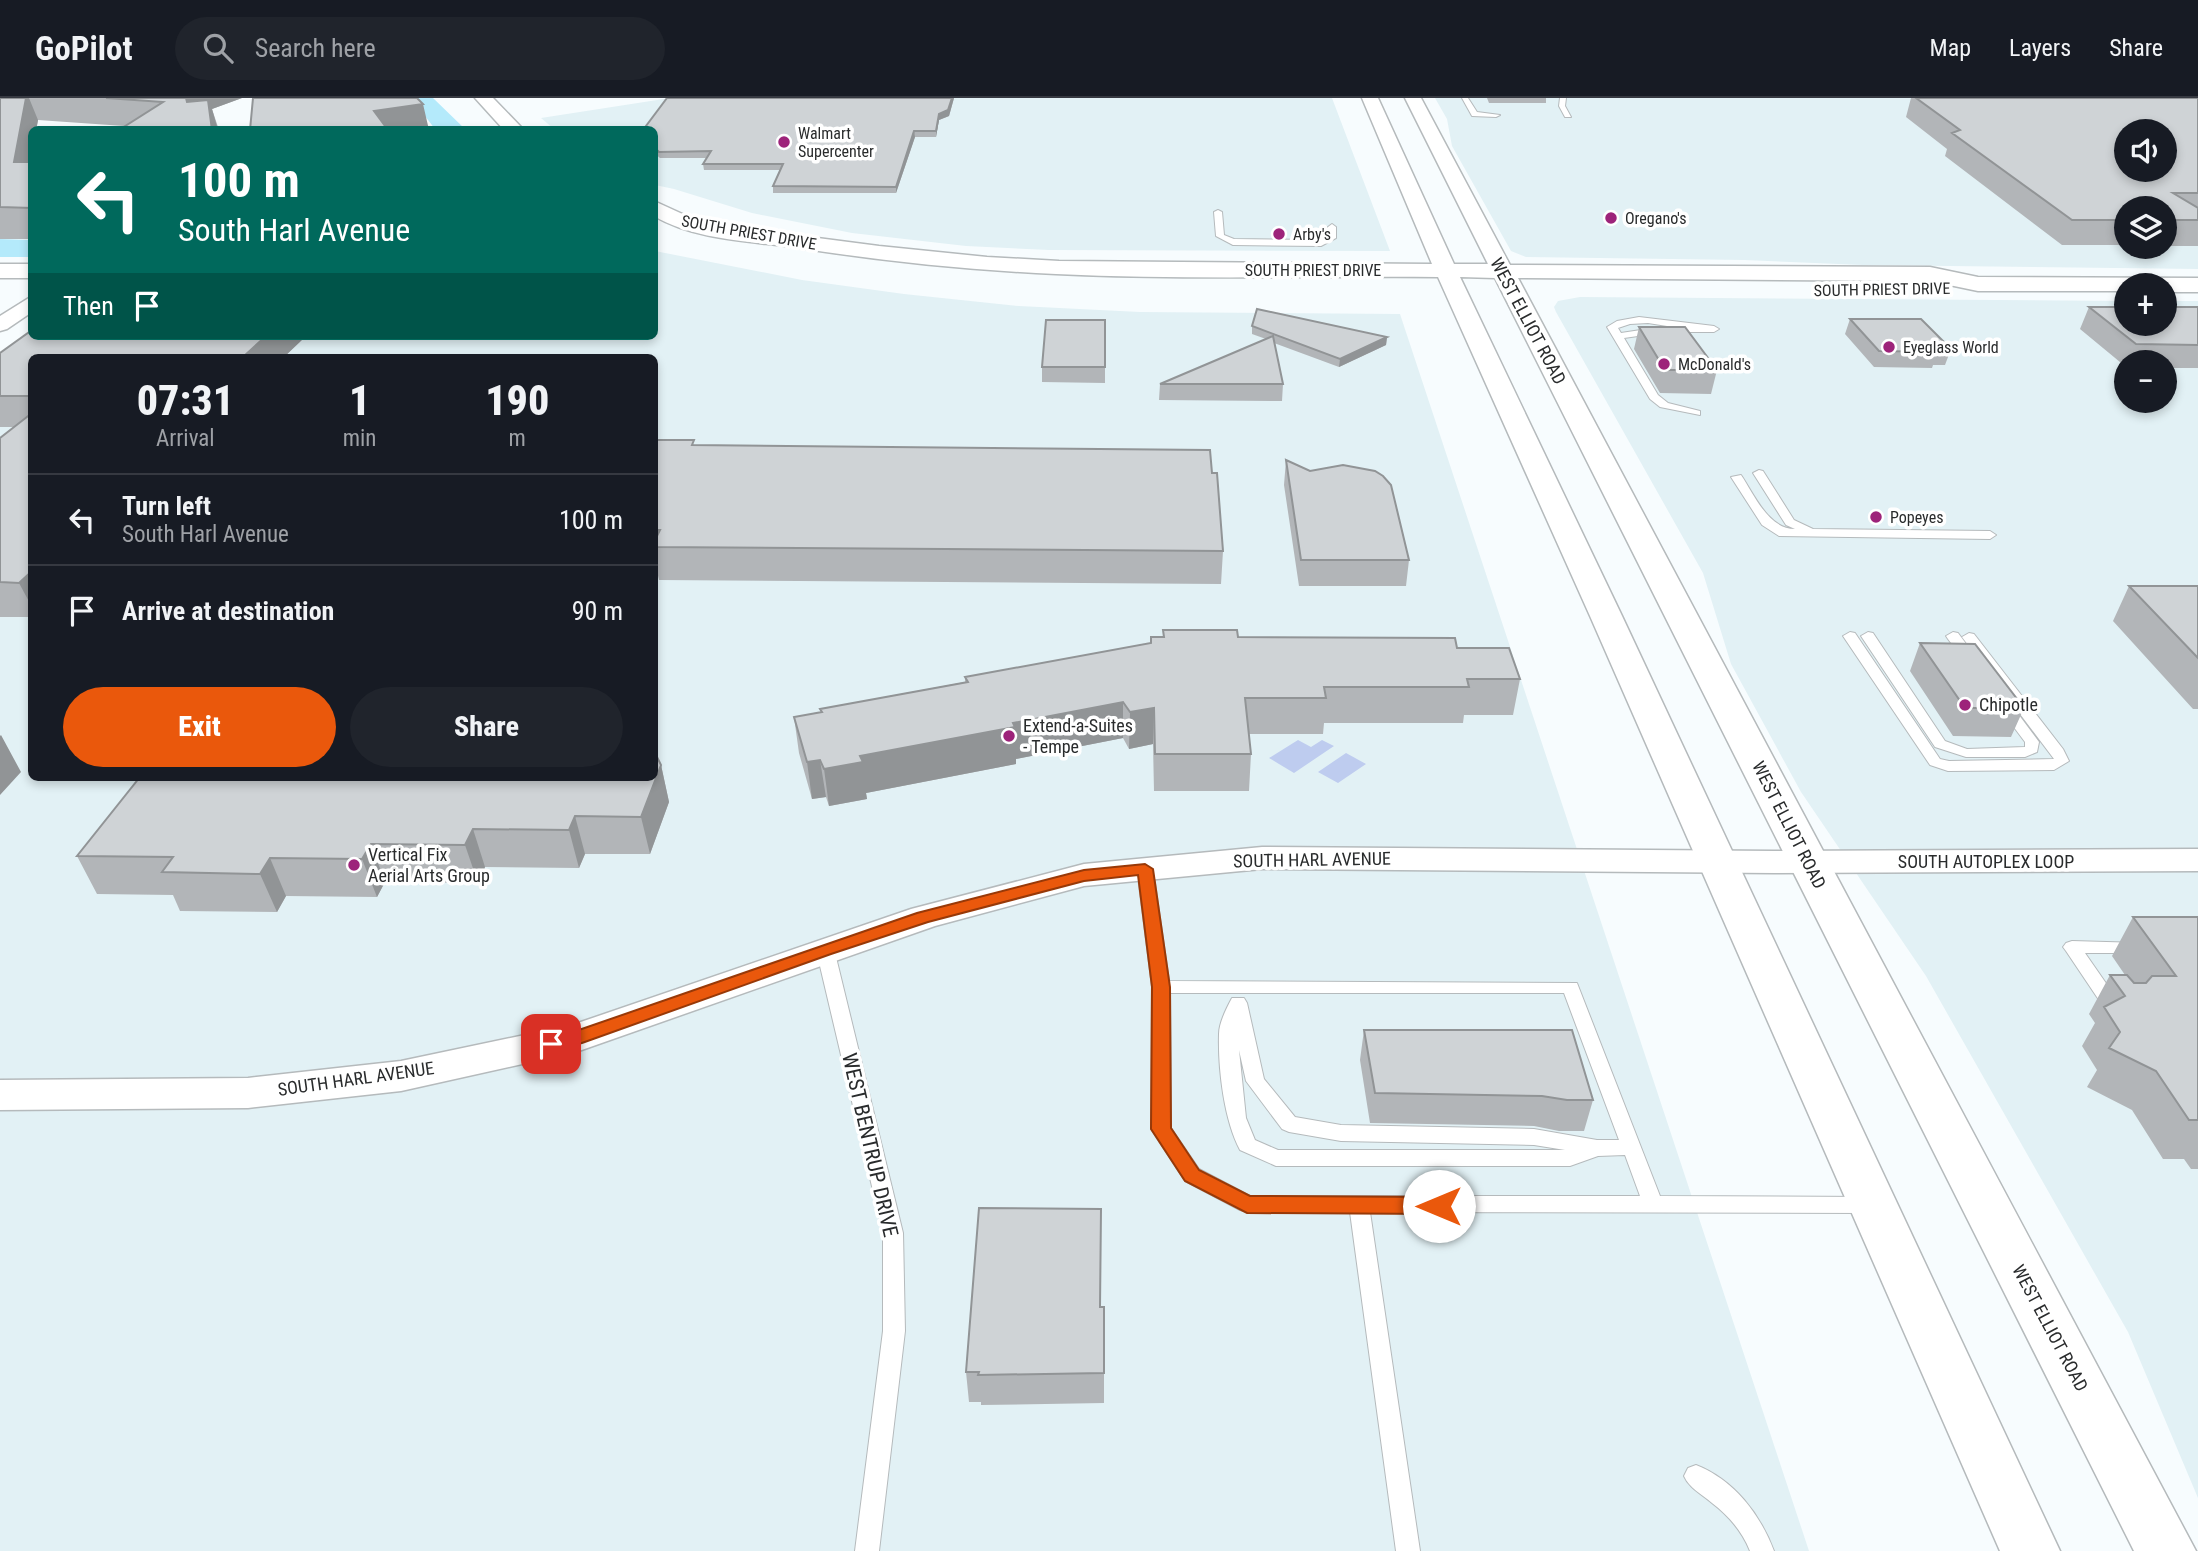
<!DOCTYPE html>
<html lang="en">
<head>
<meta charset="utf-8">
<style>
  :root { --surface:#171b24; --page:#20242c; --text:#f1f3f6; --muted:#9ea1a6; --line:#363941; --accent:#ea580c }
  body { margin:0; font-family:"Roboto Condensed",sans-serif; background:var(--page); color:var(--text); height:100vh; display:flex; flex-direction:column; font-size:26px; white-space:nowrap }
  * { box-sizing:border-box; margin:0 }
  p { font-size:23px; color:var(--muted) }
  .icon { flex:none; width:38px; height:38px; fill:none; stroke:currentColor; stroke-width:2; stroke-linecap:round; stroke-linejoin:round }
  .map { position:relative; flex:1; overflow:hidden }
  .details { position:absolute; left:28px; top:256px; width:630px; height:427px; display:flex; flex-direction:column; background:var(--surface); border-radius:10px; box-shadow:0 4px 10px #0003 }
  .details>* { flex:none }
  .top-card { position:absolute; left:28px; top:28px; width:630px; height:214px; border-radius:10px; box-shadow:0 4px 10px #0003; background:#00695c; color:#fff; overflow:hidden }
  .fabs { position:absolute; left:2114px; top:21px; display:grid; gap:14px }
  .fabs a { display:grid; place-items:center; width:63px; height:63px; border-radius:50%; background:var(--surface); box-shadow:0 4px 10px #0003; font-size:35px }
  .pin { position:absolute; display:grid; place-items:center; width:60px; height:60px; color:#fff; margin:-30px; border-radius:14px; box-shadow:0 4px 10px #0006 }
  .me { position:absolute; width:77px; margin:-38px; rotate:270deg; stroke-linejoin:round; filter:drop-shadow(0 0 5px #0008) }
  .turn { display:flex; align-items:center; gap:24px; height:147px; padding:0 35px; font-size:32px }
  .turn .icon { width:91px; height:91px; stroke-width:2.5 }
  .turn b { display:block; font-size:49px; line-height:60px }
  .then { display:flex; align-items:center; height:66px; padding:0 35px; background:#0003; gap:14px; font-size:26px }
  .eta { display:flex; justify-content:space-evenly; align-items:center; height:119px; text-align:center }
  .eta b { font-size:42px; font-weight:800; line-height:49px }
  .action { display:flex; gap:14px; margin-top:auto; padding:14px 35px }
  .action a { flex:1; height:80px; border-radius:42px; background:var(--accent); color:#fff; font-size:28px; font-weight:800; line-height:80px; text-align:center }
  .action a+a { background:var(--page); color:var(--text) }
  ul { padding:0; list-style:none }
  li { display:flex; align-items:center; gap:21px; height:91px; padding:0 35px; border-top:2px solid var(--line) }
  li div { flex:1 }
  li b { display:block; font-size:26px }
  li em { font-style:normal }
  header { display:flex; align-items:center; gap:42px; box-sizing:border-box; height:98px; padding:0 35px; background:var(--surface); border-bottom:2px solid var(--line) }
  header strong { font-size:33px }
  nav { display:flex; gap:38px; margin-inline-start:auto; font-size:24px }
  .search { width:490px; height:63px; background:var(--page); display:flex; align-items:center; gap:18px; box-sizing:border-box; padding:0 24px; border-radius:38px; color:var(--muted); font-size:26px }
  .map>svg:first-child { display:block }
  .built { fill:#e2f1f5; fill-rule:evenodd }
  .green { fill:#b4eafb }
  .water { fill:#beccef }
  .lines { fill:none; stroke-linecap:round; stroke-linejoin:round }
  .service-casing { stroke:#b5babc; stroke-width:2 }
  .minor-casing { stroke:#b5babc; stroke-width:3 }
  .tertiary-casing { stroke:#b5babc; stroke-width:3 }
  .secondary-casing { stroke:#b5babc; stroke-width:3 }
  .service { fill:#fff; fill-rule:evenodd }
  .minor { fill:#fff; fill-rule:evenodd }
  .tertiary { fill:#fff; fill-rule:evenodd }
  .secondary { fill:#fff; fill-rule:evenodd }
  .wall { fill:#b2b5b8 }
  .shaded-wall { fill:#919496 }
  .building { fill:#cfd3d6; stroke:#919496; stroke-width:2; fill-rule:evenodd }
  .route { fill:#ea580c; stroke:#983908; stroke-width:2 }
  .poi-dot { fill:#9d237a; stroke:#fff; stroke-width:2.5 }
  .labels { text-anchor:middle; stroke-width:7; stroke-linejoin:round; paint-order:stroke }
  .far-poi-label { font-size:16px; fill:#292b2c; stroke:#fff; text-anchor:start }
  .far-street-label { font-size:16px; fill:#292b2c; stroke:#fff }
  .street-label { font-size:18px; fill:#292b2c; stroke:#fff }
  .poi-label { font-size:18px; fill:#292b2c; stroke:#fff; text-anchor:start }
  .near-street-label { font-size:21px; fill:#292b2c; stroke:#fff }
</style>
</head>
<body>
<header>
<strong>GoPilot</strong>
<div class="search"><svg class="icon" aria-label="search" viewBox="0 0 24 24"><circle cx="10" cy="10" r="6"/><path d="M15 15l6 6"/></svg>Search here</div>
<nav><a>Map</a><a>Layers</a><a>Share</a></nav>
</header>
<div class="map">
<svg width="2198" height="1453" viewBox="0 0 2198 1453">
  <rect width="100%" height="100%" fill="#f7fcfe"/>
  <path class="built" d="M670,0H1332L1390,153L1049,152L966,148L852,135L752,115L674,91L655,87L654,32L554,31L541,20Z
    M1435,0H2198V171L1863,167L1744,162L1526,159L1511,153L1452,48L1447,21ZM2126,33H2165V72H2126ZM2126,110H2165V149H2126Z
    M655,153L802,182L904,196L1019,208L1140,214L1400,216L1809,1453H0V273L46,238H654ZM32,259H654V679H32Z
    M1580,199L2126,203V226H2165V203H2198V1400L2128,1234L1926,878L1801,694L1731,566L1703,475L1556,214L1554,209L1558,203ZM2126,264H2165V303H2126Z"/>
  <path class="green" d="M411,0H433L465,31H435Z
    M0,141L31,142V159H0Z"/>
  <path class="water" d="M1298,642L1311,649L1322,642L1334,648L1294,675L1269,660Z
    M1346,655L1366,666L1338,685L1318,674Z"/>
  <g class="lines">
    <defs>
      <path id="service" d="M1462,0H1468L1477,14L1500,17L1496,19L1472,18Z
        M1560,0H1566L1565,8L1571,19H1565L1559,8Z
        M1218,112L1222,114L1224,137L1234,141L1320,142L1328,139V129L1332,126L1336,129V140L1321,148L1233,147L1216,138L1214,114Z
        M1639,219L1714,228L1719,231L1714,234H1666L1624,240L1658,297L1668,305L1700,313V317L1660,309L1650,301L1607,229L1617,223ZM1648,225L1667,228L1621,235L1618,230L1630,226Z
        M1759,372L1763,373L1794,422L1813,431L1990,433L1996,437L1990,441L1779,438L1762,427L1731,379L1741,377C1754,396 1768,431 1795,431L1786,427L1753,375Z
        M1850,534L1855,535L1940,661L1949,663L2054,661L1962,539L1969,535L1974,536L2063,651L2069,663L2054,672L1948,673L1930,667L1843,538Z
        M1868,534L1873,535L1945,643L1967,651L2025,649V644L1998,608L2005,604L2010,605L2039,644L2037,654L2025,659H1966L1935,649L1861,538Z
        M1953,534L1958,535L1976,559L1978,562L1976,565H1966L1948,541L1946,538Z
        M1145,766L1153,771L1169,883L1577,885L1660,1098L1869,1099L1876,1101L1879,1107L1876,1113L1869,1115L1370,1114L1420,1453H1396L1350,1114H1247L1240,1112L1185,1083L1151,1031L1152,889L1137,771ZM1170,895H1564L1619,1042H1597L1534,1031L1341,1027L1295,1019L1264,981L1247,905L1244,900H1232C1227,909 1219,925 1219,936C1218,971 1224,1022 1240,1052L1276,1068H1570L1598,1058L1625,1057L1640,1098H1250L1199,1071L1171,1030ZM1239,952L1246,983L1282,1031L1289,1034L1341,1043L1534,1047L1565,1052H1278L1255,1042L1246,1020Z
        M2072,843L2141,845L2144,849L2141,853L2135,855H2085L2119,904L2122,909L2119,914H2107L2066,853L2063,849L2066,845Z
        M825,845L831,847L834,851L903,1135L905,1233L879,1453H855L883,1233V1135L816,851L819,847Z
        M1696,1367C1734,1382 1760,1416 1774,1453H1750C1742,1433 1729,1418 1712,1405C1702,1396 1689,1390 1684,1378L1688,1370Z"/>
      <path id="minor" d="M32,198V214L7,231L0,233V218Z
        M1262,749L1774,753L2198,751V773L1774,775L1262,771L1084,788L935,828L576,954L401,993L248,1010L0,1012V982L248,980L401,963L572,927L911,811L1084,766Z"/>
      <path id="tertiary" d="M475,0H493L524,32H504Z
        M0,166H32V180H0Z"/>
      <path id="secondary" d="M1362,0H1378L1454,166H1488L1405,0H1421L1510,167L1930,169L1978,179L2198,180V194H2165V187H2126V193H1978L1930,183L1518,180L2196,1453H2134L1495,180L1460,179L1622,518L2060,1453H2000L1590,518L1438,179C1311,178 1183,182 1056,176C968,172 880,163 793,149C748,143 695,142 654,118V103L689,119L726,128L879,148L987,159L1059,163L1432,166Z"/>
    </defs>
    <use href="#service" class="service-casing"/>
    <use href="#minor" class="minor-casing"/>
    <use href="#tertiary" class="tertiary-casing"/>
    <use href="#secondary" class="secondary-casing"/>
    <use href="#service" class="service"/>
    <use href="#minor" class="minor"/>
    <use href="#tertiary" class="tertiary"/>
    <use href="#secondary" class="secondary"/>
  </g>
  <path class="wall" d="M0,0H242L212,11L218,29L124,28L38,22L31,64L32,141H0Z
    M667,0H954L949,18L939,22L936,39H915L896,95H773V88L780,72H704L703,66L707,60H660L654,55V32Z
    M1487,0H1546V5H1489Z
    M1911,0H2198V148H2165V110H2126V147H2062L1945,58L1947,51L1906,19Z
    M2089,209H2198V270H2165V264H2126V269L2080,231Z
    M1850,221L1951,251L1945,267H1933L1932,270L1874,269L1845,236Z
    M1105,222V285L1042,284V269Z
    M1252,228L1387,239L1386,247L1339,269L1274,245L1283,286L1282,303L1159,302L1160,286L1266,241L1252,236Z
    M1639,229L1717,272L1711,296L1660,295L1634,251Z
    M32,238H303L304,240L284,259H32V519H0V340L14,329H0V255Z
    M654,342L695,347L1212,375L1223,453L1221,486L659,482L655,465H654Z
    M1286,362L1409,462L1406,488H1299L1284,387Z
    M2129,488H2198V611H2193L2113,523Z
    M1163,532L1238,539L1457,550L1520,581L1513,617H1464L1463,625H1324L1323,636H1249L1251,656L1249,693H1154L1153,646L1129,651L1123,640L1016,661V666L866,695L867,701L829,708L826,699L812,701L799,655L794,619L821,614L820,611L965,584V579L1151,545L1163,539Z
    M1920,545L2024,610L2011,639L1953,638L1910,573Z
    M661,667L669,704L650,756H585L579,770L485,769L478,785L385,784L377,799L286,798L277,814L180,813L173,797L97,796L77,758Z
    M2133,819H2198V1071H2191L2184,1061H2163L2132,1012L2087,989L2097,972L2082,948L2095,925L2089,916L2110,877H2125L2112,858Z
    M1364,932L1593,1002L1584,1033H1559L1534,1028L1370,1025L1360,962Z
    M1101,1209H1104V1305L981,1307V1304H969L966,1274Z"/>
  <path class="shaded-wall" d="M26,0H29L38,22L36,32H32V61L26,94L14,64Z
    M186,0H242L212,11L218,32H212L193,18Z
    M952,0H954L949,18L939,22L936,39V33L939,16Z
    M423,6L429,32H379L374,13Z
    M914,33L915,39L896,95V89Z
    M266,238H303L304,240L284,259H243Z
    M1387,239L1386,247L1339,269L1340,261Z
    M32,473V509L19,485Z
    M1123,604V640L1016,661V666L866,695L867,701L829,708L824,671L860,658L1013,625Z
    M1154,610L1153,646L1129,651L1130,614Z
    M1,637L21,674L0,697V638Z
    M820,662L826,699L812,701L807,664Z
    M661,667L669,704L650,756L641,719Z
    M575,718L585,756L579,770L569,732Z
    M473,731L485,769L478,785L465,747Z
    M371,746L385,784L377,799L362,761Z
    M270,760L286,798L277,814L260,776Z"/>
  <path class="building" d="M0,0H26L14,64H32V110L0,109Z
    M106,0H186L187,4L208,2L212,32H119L163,4Z
    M253,0H417L423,6L374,13L388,32H250Z
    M667,0H952L948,12L939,16L936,33H914L896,89L773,88L783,66H703L711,53L659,54L654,49V32H643Z
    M1916,0H2198V95H2173L2198,110V122H2165V110H2126V122H2072L1952,35L1960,32ZM2126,33H2165V72H2126Z
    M2089,209H2126V226H2165V209H2198V247L2136,246Z
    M1257,211L1387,239L1340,261L1252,228Z
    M1850,221H1921L1951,251H1935L1938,254L1879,253Z
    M1046,222H1105V269H1042Z
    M1639,229H1685L1717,272H1665Z
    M32,232V238H266L243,259H32V298H0V255Z
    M1273,238L1283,286H1160L1233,255Z
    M32,315V473L19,485L0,484V340Z
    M654,342H694L692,347L1210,352L1212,375H1217L1223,453L654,449V444L660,432H654Z
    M1286,362L1310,373L1343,367L1375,373L1383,378L1391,387L1409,462H1301Z
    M2129,488H2198V560Z
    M1163,532H1237L1238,539L1455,540L1457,550H1509L1520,581H1467L1469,589H1324L1326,600H1245L1251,656H1155L1154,610L1130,614L1123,604L1013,625L1015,629L860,658L863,664L824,671L820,662L807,664L794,619L822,614L820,611L968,584L965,579L1151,545V539H1164Z
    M1920,545L1975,546L2024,610H1965Z
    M654,653L661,667L641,719L575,718L569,732L473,731L465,747L371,746L362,761L270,760L260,776L162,774L173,759L77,758L140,679H654Z
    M2133,819H2198V1022H2189L2156,973L2109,950L2120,934L2104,909L2125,898L2110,877H2127L2134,885H2146L2152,878H2176Z
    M1364,932H1572L1593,1002H1567L1542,998L1375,995Z
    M979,1110L1101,1111L1100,1209H1104V1275L978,1277L979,1274H966Z"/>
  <path class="route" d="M1145,766L1153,771L1170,889L1171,1030L1199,1072L1250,1098L1439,1099L1446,1102L1449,1108L1446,1114L1439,1116L1247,1115L1185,1083L1151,1031L1152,889L1138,777L1084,783L928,824L831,856L582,945L551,952L544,950L541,946L544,941L573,934L917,815L1084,772Z"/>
  <g class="poi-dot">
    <circle cx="784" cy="44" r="7"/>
    <circle cx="1611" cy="120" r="7"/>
    <circle cx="1279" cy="136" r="7"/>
    <circle cx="1889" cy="249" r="7"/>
    <circle cx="1664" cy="266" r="7"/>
    <circle cx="1876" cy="419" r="7"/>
    <circle cx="1965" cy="607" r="7"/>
    <circle cx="1009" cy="638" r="7"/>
    <circle cx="354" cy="767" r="7"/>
  </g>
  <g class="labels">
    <g class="far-poi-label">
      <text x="798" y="41">Walmart<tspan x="798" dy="18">Supercenter</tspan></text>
      <text x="1625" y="126">Oregano's</text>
      <text x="1293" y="142">Arby's</text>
      <text x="1903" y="255">Eyeglass World</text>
      <text x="1678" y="272">McDonald's</text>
      <text x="1890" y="425">Popeyes</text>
    </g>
    <g class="far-street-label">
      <text transform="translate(749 134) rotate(10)" y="6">SOUTH PRIEST DRIVE</text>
      <text x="1313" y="178">SOUTH PRIEST DRIVE</text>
      <text transform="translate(1882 191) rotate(-1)" y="6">SOUTH PRIEST DRIVE</text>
    </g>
    <g class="street-label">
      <text transform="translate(1528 223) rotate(62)" y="6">WEST ELLIOT ROAD</text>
      <text transform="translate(1789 727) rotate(63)" y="6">WEST ELLIOT ROAD</text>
      <text transform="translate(1312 762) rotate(-1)" y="6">SOUTH HARL AVENUE</text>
      <text x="1986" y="770">SOUTH AUTOPLEX LOOP</text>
      <text transform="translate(356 981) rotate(-8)" y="6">SOUTH HARL AVENUE</text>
      <text transform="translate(2050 1230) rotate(62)" y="6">WEST ELLIOT ROAD</text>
    </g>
    <g class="poi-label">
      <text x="1979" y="613">Chipotle</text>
      <text x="1023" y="634">Extend-a-Suites<tspan x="1023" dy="21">- Tempe</tspan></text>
      <text x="368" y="763">Vertical Fix<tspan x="368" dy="21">Aerial Arts Group</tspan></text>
    </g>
    <g class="near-street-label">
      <text transform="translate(870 1047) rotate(77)" y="7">WEST BENTRUP DRIVE</text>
    </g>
  </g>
</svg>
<div class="fabs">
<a><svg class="icon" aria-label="sound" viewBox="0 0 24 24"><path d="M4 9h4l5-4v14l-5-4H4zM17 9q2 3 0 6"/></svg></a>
<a><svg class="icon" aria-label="layers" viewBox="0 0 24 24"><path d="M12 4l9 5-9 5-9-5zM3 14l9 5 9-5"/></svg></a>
<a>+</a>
<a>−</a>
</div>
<div class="pin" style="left:551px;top:946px;background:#d93025"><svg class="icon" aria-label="arrive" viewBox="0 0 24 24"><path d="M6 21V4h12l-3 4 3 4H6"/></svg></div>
<svg class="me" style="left:1439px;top:1108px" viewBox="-20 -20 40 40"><circle r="19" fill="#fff"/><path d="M0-13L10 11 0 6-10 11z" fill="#ea580c"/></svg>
<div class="top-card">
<div class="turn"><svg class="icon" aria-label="left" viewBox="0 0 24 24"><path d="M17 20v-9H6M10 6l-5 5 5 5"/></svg><div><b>100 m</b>South Harl Avenue</div></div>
<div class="then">Then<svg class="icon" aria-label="arrive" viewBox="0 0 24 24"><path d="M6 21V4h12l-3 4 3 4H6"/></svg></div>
</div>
<section class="details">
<div class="eta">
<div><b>07:31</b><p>Arrival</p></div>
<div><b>1</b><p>min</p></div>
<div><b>190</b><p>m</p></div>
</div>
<ul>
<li><svg class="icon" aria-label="left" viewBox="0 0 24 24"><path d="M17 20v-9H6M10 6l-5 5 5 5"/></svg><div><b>Turn left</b><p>South Harl Avenue</p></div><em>100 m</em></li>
<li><svg class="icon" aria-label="arrive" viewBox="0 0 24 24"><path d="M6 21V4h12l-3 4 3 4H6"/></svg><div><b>Arrive at destination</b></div><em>90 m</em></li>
</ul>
<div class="action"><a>Exit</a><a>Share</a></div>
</section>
</div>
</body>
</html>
